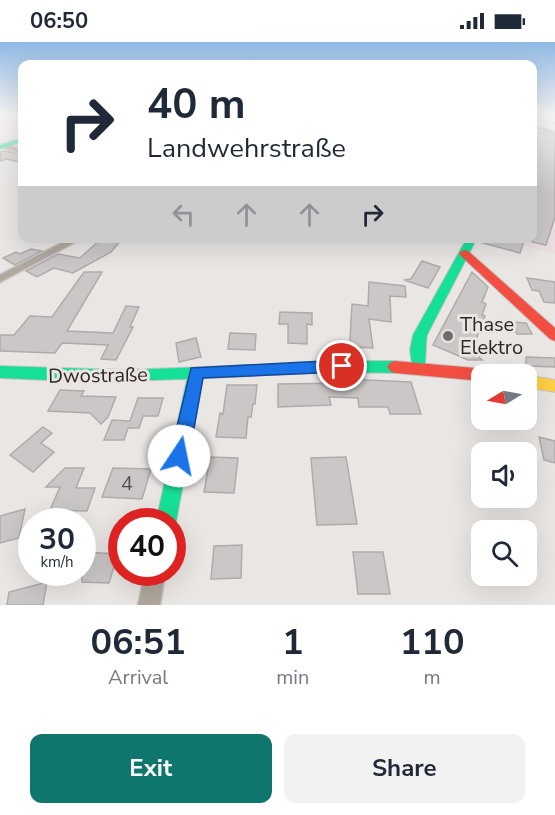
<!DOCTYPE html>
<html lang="en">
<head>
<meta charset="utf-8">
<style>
  :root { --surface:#fff; --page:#f2f2f3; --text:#1f2937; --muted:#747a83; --accent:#0f766e }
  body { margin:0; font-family:"Nunito Sans",sans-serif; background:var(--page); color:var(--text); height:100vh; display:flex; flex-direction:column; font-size:22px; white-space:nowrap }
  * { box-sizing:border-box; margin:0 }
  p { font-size:20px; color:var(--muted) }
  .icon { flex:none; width:33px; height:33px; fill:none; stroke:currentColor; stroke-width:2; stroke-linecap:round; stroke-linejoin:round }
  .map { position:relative; height:563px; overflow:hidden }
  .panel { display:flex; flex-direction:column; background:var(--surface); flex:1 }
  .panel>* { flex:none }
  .guide { position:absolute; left:18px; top:18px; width:519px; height:183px; border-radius:12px; box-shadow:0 6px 24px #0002; background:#fff; color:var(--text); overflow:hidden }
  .needle { width:39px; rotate:260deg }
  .fabs { position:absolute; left:471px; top:322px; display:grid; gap:12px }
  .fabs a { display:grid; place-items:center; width:66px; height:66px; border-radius:12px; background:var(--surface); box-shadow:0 6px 24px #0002; font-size:30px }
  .speed { position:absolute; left:18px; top:466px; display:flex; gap:12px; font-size:30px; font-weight:700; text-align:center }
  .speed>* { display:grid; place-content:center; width:78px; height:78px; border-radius:50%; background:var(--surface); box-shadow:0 6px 24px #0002; line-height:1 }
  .speed small { font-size:15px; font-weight:400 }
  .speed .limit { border:9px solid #d22; background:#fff; color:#111 }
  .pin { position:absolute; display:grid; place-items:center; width:51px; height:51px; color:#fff; margin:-26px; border:3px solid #fff; border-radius:50%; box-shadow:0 2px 6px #0007 }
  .me { position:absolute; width:66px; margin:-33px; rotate:11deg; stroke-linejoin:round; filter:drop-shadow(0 0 4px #0008) }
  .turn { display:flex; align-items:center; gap:21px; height:126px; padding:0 30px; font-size:27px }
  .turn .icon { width:78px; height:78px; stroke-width:2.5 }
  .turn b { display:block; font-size:42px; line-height:51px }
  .lanes { display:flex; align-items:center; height:57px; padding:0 30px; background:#0003; justify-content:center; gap:30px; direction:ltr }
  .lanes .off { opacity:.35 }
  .eta { display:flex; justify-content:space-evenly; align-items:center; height:102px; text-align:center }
  .eta b { font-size:36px; font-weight:700; line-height:42px }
  .cta { display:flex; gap:12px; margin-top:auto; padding:12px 30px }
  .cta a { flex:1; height:69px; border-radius:12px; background:var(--accent); color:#fff; font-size:24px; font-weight:700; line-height:69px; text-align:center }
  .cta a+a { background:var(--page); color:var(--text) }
  .status { display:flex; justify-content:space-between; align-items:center; height:42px; padding:0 30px; background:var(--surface); direction:ltr }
  .status svg { height:16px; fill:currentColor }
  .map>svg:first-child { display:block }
  .commercial { fill:#ecdde0 }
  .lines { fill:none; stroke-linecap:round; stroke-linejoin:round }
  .stream { stroke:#a9c0de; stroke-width:1.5 }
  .building { fill:#cac7c6; stroke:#aeacab; stroke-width:1.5 }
  .street-casing { stroke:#c6c4c3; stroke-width:3 }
  .fast-casing { stroke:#c6c4c3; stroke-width:2 }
  .slow-casing { stroke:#c6c4c3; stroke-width:2 }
  .jam-casing { stroke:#c6c4c3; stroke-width:2 }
  .street { fill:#b1a89e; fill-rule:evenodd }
  .fast { fill:#16e098; fill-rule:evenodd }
  .slow { fill:#ffcf43; fill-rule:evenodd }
  .jam { fill:#f24e42; fill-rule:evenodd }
  .route { fill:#1a73e8; stroke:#114b97; stroke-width:1.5 }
  .poi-dot { fill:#6e6b6a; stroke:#ebe5e2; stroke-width:2 }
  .labels { text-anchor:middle; stroke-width:6; stroke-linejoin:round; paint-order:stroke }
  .poi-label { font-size:20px; fill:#2b2928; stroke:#ebe5e2; text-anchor:start }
  .street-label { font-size:20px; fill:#2b2928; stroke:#ebe5e2 }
  .near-number-label { font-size:20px; fill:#535050 }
</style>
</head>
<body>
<div class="status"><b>06:50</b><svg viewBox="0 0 49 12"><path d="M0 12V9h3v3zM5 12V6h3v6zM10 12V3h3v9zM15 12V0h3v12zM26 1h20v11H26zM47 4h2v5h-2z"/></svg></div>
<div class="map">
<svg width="555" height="563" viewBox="0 0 555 563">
  <rect width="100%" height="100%" fill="#e9e6e4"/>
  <path class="commercial" d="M533,179L555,185V212L500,197L532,196Z"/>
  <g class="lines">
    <path class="stream" d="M532,77L555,81"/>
  </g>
  <path class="building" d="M539,90L555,96V175L546,203L532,200L533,106Z
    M5,109L22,113V121L7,117L0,119V110Z
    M102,196H123L111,210L73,231L54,226L37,235L26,229L58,212L80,216Z
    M481,196H525L520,211L479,200Z
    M31,207L42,209L15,223L3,216L16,210L20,212Z
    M422,219L440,225L428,246L404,238L411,237Z
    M84,230H102L67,289L113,291L126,264L139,265L130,285H133L116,318L101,317L108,303L62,301L55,311L0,309V293H14L30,274L52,275Z
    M472,230L488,245L482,260L486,262L482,273L485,274L472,308L482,318H468L433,303Z
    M527,236L555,240V261L544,260L539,249L532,248Z
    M369,240L405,244L406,255L390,254L391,280L369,277L373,306L352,305L350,297L352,262L368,264Z
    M280,270L312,271V283L307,282V302L288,301V282H279Z
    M511,280L526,281L532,292H517Z
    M230,291L256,292L255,308L228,307Z
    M196,296L201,315L179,320L176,301Z
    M526,315L555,316V325L526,324Z
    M345,337L411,340L421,372H390L388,365H359L358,356L329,355L331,363L278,365V342L346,341Z
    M227,343H257L255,362H253L251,375H248L246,396L216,395L220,371L223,372Z
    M60,348L84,349L81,354L116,355L108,375L101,382L90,371L48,369Z
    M138,356H163L158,374H143L139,386H128L124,398H104L112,378L130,379Z
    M43,385L52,391L41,401L54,410L33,430L10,413Z
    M539,395L555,399V421L544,418Z
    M210,415L238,416L234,451L204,450Z
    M346,415L357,482L317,483L311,416Z
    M65,426H84L76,446H95L87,469L50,468L60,445H46Z
    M113,426L151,427L142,457L102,455Z
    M25,467L19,496L0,501V474Z
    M242,503L241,536L211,537L214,504Z
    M82,510L118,512L109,541L82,540Z
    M353,510H383L390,552H358Z
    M47,540L43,563H7L9,550Z"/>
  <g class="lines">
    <defs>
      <path id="street" d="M538,73H543L536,83L555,90V94L535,86L532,88V81Z
        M2,102L22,107V111L0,105Z
        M71,196H83L0,240V233Z
        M145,531H165L160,563H138Z"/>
      <path id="fast" d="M22,96V100L0,107V103Z
        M467,196H477L427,293C425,304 427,321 423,330L418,332L413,330L410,308L413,293Z
        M361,319H395L400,321L403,325L400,329L395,331L327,330L203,336L176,480L172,488V480H156L187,337L93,340L0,336V324L124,328Z"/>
      <path id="slow" d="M525,333H526L555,338V350L526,345Z"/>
      <path id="jam" d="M464,208L468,209L555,286V299L550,297L460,213L459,211Z
        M395,319L486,327L491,329L494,333H482V339L395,331L390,329L387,325L390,321Z"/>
    </defs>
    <use href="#street" class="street-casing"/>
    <use href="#fast" class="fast-casing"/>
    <use href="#slow" class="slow-casing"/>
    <use href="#jam" class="jam-casing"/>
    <use href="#street" class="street"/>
    <use href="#fast" class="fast"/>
    <use href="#slow" class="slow"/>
    <use href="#jam" class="jam"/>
  </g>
  <linearGradient id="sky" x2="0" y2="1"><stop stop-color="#8fb9e4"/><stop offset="0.48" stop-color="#f5f4f3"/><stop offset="1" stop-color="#f5f4f3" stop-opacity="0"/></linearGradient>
  <rect width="555" height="151" fill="url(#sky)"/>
  <path class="route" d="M342,318L347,320L349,324L347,328L342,330L203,336L189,414L186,421L179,423L173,421L170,414L191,326Z"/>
  <circle class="poi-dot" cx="448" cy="294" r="6"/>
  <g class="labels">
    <g class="poi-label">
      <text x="460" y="289">Thase<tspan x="460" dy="23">Elektro</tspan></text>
    </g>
    <g class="street-label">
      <text transform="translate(98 333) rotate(-1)" y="7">Dwostraße</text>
    </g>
    <g class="near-number-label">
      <text x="127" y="448">4</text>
    </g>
  </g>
</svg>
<div class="fabs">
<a><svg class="needle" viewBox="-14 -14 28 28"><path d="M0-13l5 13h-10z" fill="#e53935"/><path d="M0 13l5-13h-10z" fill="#747a83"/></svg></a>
<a><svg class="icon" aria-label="sound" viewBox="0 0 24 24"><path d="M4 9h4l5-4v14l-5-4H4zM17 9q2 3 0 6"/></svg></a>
<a><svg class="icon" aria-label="search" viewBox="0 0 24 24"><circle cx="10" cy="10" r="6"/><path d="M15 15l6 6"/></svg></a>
</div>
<div class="speed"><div>30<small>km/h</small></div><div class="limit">40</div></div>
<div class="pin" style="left:342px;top:324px;background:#d93025"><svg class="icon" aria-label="arrive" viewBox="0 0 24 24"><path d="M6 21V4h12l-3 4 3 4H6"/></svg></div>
<svg class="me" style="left:179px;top:414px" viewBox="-20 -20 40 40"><circle r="19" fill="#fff"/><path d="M0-13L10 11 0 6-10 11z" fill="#1a73e8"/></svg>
<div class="guide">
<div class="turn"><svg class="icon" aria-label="right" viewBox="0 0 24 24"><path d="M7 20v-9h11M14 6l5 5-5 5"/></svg><div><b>40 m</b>Landwehrstraße</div></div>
<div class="lanes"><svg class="icon off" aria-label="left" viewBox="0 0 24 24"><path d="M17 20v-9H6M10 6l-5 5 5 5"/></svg><svg class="icon off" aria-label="ahead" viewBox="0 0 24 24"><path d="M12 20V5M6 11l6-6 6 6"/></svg><svg class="icon off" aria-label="ahead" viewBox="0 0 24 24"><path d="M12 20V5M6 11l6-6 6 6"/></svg><svg class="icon" aria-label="right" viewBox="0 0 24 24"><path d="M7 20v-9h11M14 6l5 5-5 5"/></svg></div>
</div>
</div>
<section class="panel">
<div class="eta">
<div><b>06:51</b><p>Arrival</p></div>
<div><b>1</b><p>min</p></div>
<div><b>110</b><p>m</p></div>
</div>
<div class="cta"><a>Exit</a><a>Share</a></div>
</section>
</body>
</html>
